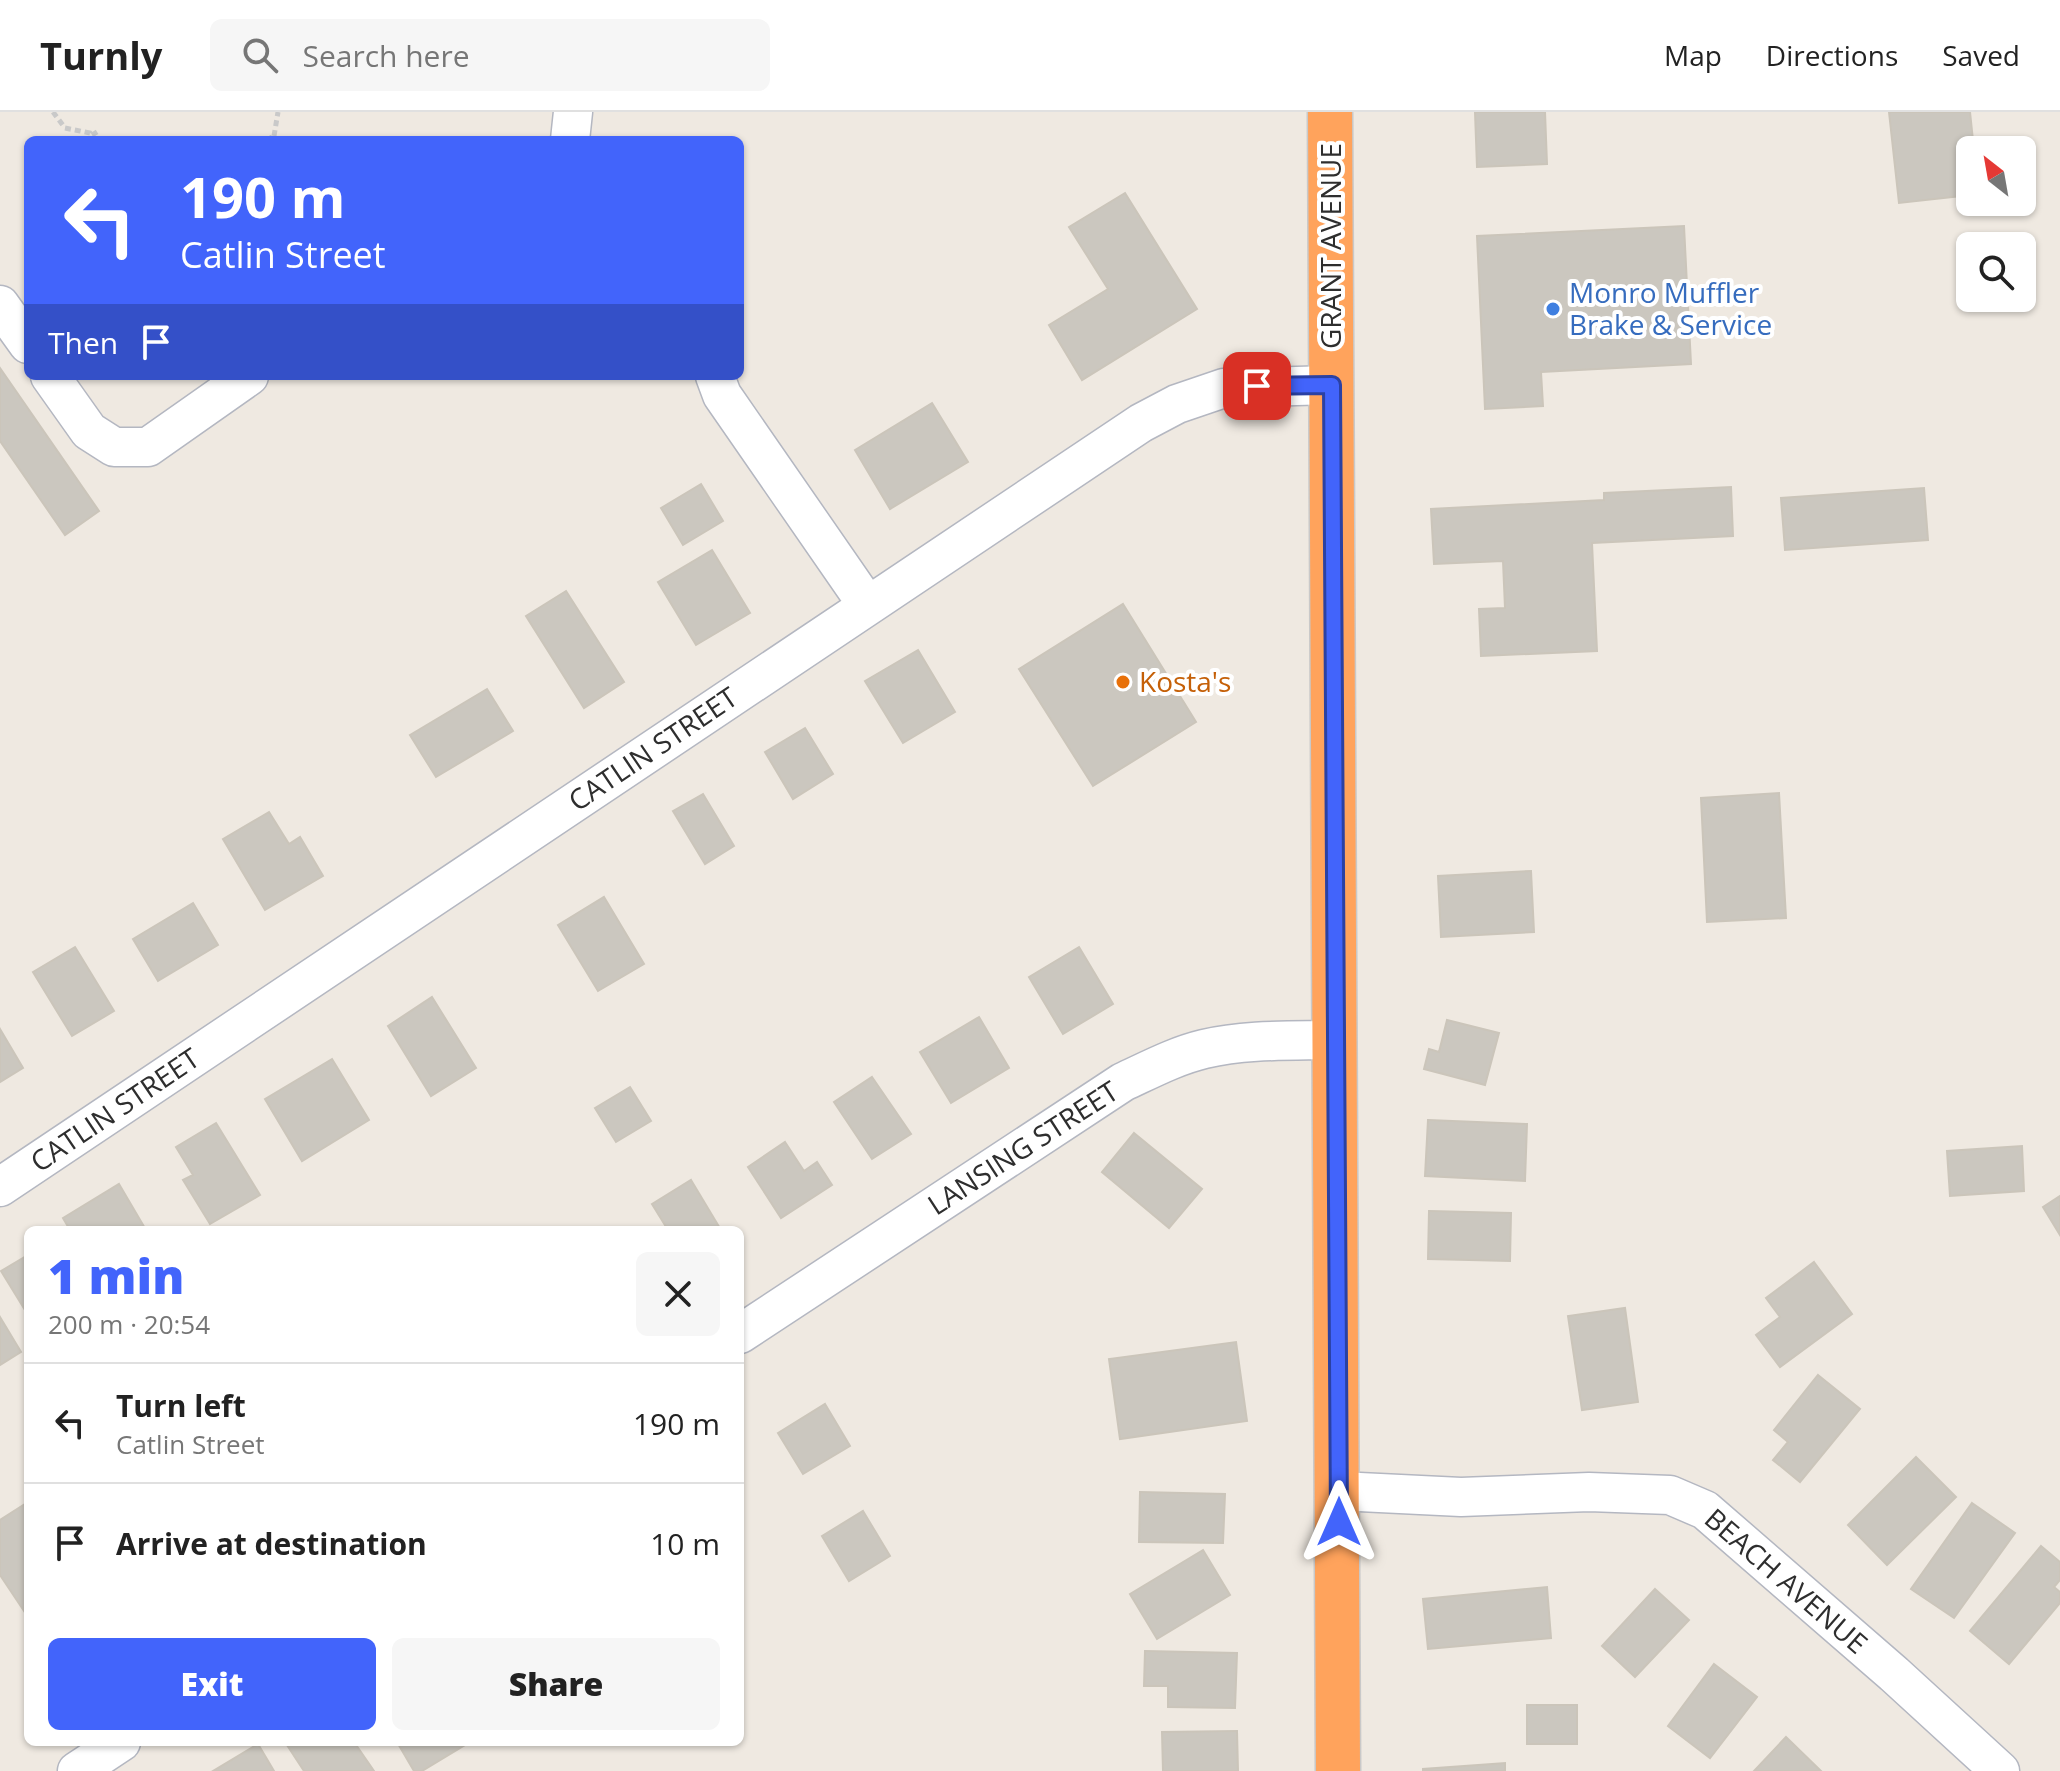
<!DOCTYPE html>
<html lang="en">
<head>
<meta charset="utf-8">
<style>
  :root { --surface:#fff; --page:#f6f6f6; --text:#222; --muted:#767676; --line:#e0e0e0; --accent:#4264fb }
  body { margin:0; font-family:"Open Sans",sans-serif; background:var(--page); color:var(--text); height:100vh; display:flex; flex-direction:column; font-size:30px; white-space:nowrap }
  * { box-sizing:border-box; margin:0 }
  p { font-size:26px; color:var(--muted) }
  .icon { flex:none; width:44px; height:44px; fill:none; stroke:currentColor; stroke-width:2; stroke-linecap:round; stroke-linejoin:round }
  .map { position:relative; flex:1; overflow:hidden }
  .panel { position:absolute; left:24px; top:1114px; width:720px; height:520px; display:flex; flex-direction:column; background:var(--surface); border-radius:12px; box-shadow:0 2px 6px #0004 }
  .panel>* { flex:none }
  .guide { position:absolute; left:24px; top:24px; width:720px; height:244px; border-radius:12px; box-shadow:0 2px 6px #0004; background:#4264fb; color:#fff; overflow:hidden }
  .needle { width:52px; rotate:329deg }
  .fabs { position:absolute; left:1956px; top:24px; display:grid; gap:16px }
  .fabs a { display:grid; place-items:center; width:80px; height:80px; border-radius:12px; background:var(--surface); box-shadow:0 2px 6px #0004; font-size:40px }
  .pin { position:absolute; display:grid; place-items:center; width:68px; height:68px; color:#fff; margin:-34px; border-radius:16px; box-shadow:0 4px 12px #0006 }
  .me { position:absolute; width:88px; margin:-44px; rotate:0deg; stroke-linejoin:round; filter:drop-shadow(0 0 6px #0008) }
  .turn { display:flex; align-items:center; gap:28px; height:168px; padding:0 24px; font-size:36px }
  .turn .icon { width:104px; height:104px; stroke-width:2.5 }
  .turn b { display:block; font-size:56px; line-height:68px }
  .then { display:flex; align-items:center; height:76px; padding:0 24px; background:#0003; gap:16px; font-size:30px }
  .round { display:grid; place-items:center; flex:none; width:84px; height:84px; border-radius:12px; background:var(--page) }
  .overview { display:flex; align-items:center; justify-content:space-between; height:136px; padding:0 24px }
  h1 { font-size:48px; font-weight:800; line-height:60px; color:var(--accent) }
  .button { display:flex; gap:16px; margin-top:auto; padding:16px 24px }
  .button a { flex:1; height:92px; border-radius:12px; background:var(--accent); color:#fff; font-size:32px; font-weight:800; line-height:92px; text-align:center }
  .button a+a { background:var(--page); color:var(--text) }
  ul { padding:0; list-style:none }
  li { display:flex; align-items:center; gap:24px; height:120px; padding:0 24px; border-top:2px solid var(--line) }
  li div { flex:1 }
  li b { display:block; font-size:30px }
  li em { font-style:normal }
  header { display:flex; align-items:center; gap:48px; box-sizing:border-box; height:112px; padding:0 40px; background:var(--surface); border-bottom:2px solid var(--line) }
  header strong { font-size:38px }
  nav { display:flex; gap:44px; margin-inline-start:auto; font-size:28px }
  .search { width:560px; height:72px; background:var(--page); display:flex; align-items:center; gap:20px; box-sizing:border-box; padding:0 28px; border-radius:12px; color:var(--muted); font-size:30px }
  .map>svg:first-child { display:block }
  .building { fill:#cbc7bf; stroke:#cbc5ba; stroke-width:2 }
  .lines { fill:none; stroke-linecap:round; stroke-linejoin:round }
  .minor-casing { stroke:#b4b7c1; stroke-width:41 }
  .highway-casing { stroke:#c9c9c9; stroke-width:47 }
  .path { stroke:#c9c9c9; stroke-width:5; stroke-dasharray:6 4; stroke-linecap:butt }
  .minor { stroke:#fff; stroke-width:38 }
  .highway { stroke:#ffa35c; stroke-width:44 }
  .route-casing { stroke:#2b41a3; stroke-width:20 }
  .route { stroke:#4264fb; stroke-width:14 }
  .shop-dot { fill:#3f7fe0; stroke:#fff; stroke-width:3 }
  .food-dot { fill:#e8710a; stroke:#fff; stroke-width:3 }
  .labels { text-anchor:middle; stroke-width:8; stroke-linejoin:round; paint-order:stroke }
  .street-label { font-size:28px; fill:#2e2e2e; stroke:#fff }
  .shop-label { font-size:28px; fill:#366cbe; stroke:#fff; text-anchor:start }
  .food-label { font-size:28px; fill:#c56008; stroke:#fff; text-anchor:start }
</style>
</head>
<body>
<header>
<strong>Turnly</strong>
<div class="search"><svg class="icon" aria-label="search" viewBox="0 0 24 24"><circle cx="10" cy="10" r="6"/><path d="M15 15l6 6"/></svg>Search here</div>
<nav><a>Map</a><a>Directions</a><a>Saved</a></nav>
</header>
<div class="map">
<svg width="2060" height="1659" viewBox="0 0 2060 1659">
  <rect width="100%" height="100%" fill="#efe9e1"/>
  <path class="building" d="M1475,0H1545L1547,52L1477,55Z
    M1889,0H1970L1974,38H1970V83L1899,91Z
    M1125,81L1197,197L1082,268L1049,213L1108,177L1069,115Z
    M1684,114L1691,252L1541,260L1543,294L1485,297L1477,124Z
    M0,256L99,399L65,423L0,329Z
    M932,291L968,350L890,397L855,338Z
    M701,372L723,409L683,433L661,396Z
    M1731,375L1733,424L1592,431L1597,539L1481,544L1479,497L1505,496L1503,449L1434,452L1431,397L1604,388V381Z
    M1924,376L1928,428L1785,438L1781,386Z
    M712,438L750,501L696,533L658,470Z
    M566,479L624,570L584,596L526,504Z
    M1123,492L1196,610L1093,674L1019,557Z
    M918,538L955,600L903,631L865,569Z
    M487,577L513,619L436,665L410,623Z
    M805,616L833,662L793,687L765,640Z
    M1779,681L1786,806L1707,810L1701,686Z
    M703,682L734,734L705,752L673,699Z
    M269,700L289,732L300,725L323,764L265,798L223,727Z
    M1531,759L1534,820L1441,825L1438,764Z
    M604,785L644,852L598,879L558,813Z
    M193,791L218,833L158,869L133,827Z
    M75,835L114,899L72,924L33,860Z
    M1079,835L1113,892L1063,922L1029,865Z
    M432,885L476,956L431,984L388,914Z
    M979,905L1009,956L951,991L920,940Z
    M1447,908L1499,921L1485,973L1424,957L1429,937L1439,940Z
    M0,917L23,956L0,970Z
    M332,947L369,1008L302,1049L265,987Z
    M872,965L911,1022L872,1047L834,990Z
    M630,975L651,1009L616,1030L595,996Z
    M1428,1008L1527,1012L1525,1069L1425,1064Z
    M216,1011L260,1083L210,1112L183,1068L193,1063L176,1035Z
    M1134,1021L1202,1077L1169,1116L1102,1060Z
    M785,1030L804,1059L817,1050L832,1073L781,1106L748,1055Z
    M2022,1034L2024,1079L1950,1084L1947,1039Z
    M691,1068L721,1118H668L652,1092Z
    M119,1072L146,1118H70L63,1106Z
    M2060,1084V1123L2043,1095Z
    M1429,1099L1511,1101L1510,1149L1428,1147Z
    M28,1143V1203L1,1159Z
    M1814,1150L1852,1202L1780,1255L1756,1223L1780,1205L1766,1186Z
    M1625,1196L1638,1290L1582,1298L1568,1204Z
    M0,1205L21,1240L0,1253Z
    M1236,1230L1247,1309L1120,1327L1109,1247Z
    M1818,1263L1860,1297L1800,1370L1773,1348L1788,1330L1774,1318Z
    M825,1292L850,1334L803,1362L778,1321Z
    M1916,1345L1956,1385L1887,1453L1848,1413Z
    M1140,1380L1225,1382L1223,1431L1139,1430Z
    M28,1390V1505L0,1463V1408Z
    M1972,1391L2015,1421L1954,1506L1911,1477Z
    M863,1399L890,1444L849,1469L822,1424Z
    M2041,1434L2060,1450V1468L2054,1475L2060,1480V1491L2009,1552L1970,1519Z
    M1203,1438L1230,1483L1157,1527L1130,1482Z
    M1547,1475L1551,1526L1428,1537L1423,1487Z
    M1655,1477L1689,1508L1635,1565L1602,1534Z
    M1145,1539L1237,1541L1235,1596L1168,1595V1574H1144Z
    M1714,1552L1757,1585L1710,1646L1668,1614Z
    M1527,1593H1577V1632H1527Z
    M1237,1619L1238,1659H1163L1162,1620Z
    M1786,1625L1821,1659H1754Z
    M285,1630H354L374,1659H304Z
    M397,1630H470L422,1659H414Z
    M258,1632L274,1659H213Z
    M1505,1651V1659H1423V1657Z"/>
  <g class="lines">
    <defs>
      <path id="minor" d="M570,28L573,0
        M0,193L28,232
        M50,264L89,319L114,335H148L249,264
        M715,264L722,283L868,494
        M0,1075L1141,311L1177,292L1224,276L1332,273
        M740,1222L1123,970C1149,958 1175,944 1204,937C1247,927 1291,929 1335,928
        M1339,1379L1461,1385L1589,1380L1670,1383L1705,1398L1894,1562L2000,1659
        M77,1659L121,1630"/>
      <path id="highway" d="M1330,0L1338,1659"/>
    </defs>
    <use href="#minor" class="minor-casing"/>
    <use href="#highway" class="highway-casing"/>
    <path class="path" d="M53,0L65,16L90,21L95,28
      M92,23L100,18
      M274,24L278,0
      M267,28L274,24L276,28"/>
    <use href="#minor" class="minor"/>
    <use href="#highway" class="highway"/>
  </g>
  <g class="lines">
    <defs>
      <path id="route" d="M1257,274L1332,273L1339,1410"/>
    </defs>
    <use href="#route" class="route-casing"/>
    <use href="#route" class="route"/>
  </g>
  <circle class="shop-dot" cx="1553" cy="197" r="8"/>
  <circle class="food-dot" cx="1123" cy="570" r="8"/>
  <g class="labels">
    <g class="street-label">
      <text transform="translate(1331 134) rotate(-90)" y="10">GRANT AVENUE</text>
      <text transform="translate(653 637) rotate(-34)" y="10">CATLIN STREET</text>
      <text transform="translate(115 998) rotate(-34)" y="10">CATLIN STREET</text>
      <text transform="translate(1023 1036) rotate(-33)" y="10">LANSING STREET</text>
      <text transform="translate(1786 1469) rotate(41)" y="10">BEACH AVENUE</text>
    </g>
    <g class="shop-label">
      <text x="1569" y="191">Monro Muffler<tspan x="1569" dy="32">Brake &amp; Service</tspan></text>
    </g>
    <g class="food-label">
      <text x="1139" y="580">Kosta's</text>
    </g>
  </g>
</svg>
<div class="fabs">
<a><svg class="needle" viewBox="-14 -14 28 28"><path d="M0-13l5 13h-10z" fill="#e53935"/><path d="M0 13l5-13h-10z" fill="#767676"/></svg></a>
<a><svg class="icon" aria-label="search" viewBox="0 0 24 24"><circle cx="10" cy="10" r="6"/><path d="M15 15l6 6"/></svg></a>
</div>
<div class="pin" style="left:1257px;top:274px;background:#d93025"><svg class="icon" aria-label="arrive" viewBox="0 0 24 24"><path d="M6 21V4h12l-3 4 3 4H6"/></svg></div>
<svg class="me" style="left:1339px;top:1410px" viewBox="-20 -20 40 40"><path d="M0-17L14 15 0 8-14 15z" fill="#4264fb" stroke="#fff" stroke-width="4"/></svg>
<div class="guide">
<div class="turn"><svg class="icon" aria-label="left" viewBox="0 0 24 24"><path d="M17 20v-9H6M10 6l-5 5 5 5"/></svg><div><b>190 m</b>Catlin Street</div></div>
<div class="then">Then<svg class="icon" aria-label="arrive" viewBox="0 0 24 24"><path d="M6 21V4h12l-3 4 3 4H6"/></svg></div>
</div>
<section class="panel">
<div class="overview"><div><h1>1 min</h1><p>200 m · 20:54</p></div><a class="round"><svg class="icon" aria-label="close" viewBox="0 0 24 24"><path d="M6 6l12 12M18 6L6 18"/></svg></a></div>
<ul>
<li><svg class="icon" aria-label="left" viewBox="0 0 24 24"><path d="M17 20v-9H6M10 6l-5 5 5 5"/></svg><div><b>Turn left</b><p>Catlin Street</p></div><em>190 m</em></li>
<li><svg class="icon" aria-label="arrive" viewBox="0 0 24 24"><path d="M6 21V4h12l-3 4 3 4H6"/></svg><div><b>Arrive at destination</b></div><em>10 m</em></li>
</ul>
<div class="button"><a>Exit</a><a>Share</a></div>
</section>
</div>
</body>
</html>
